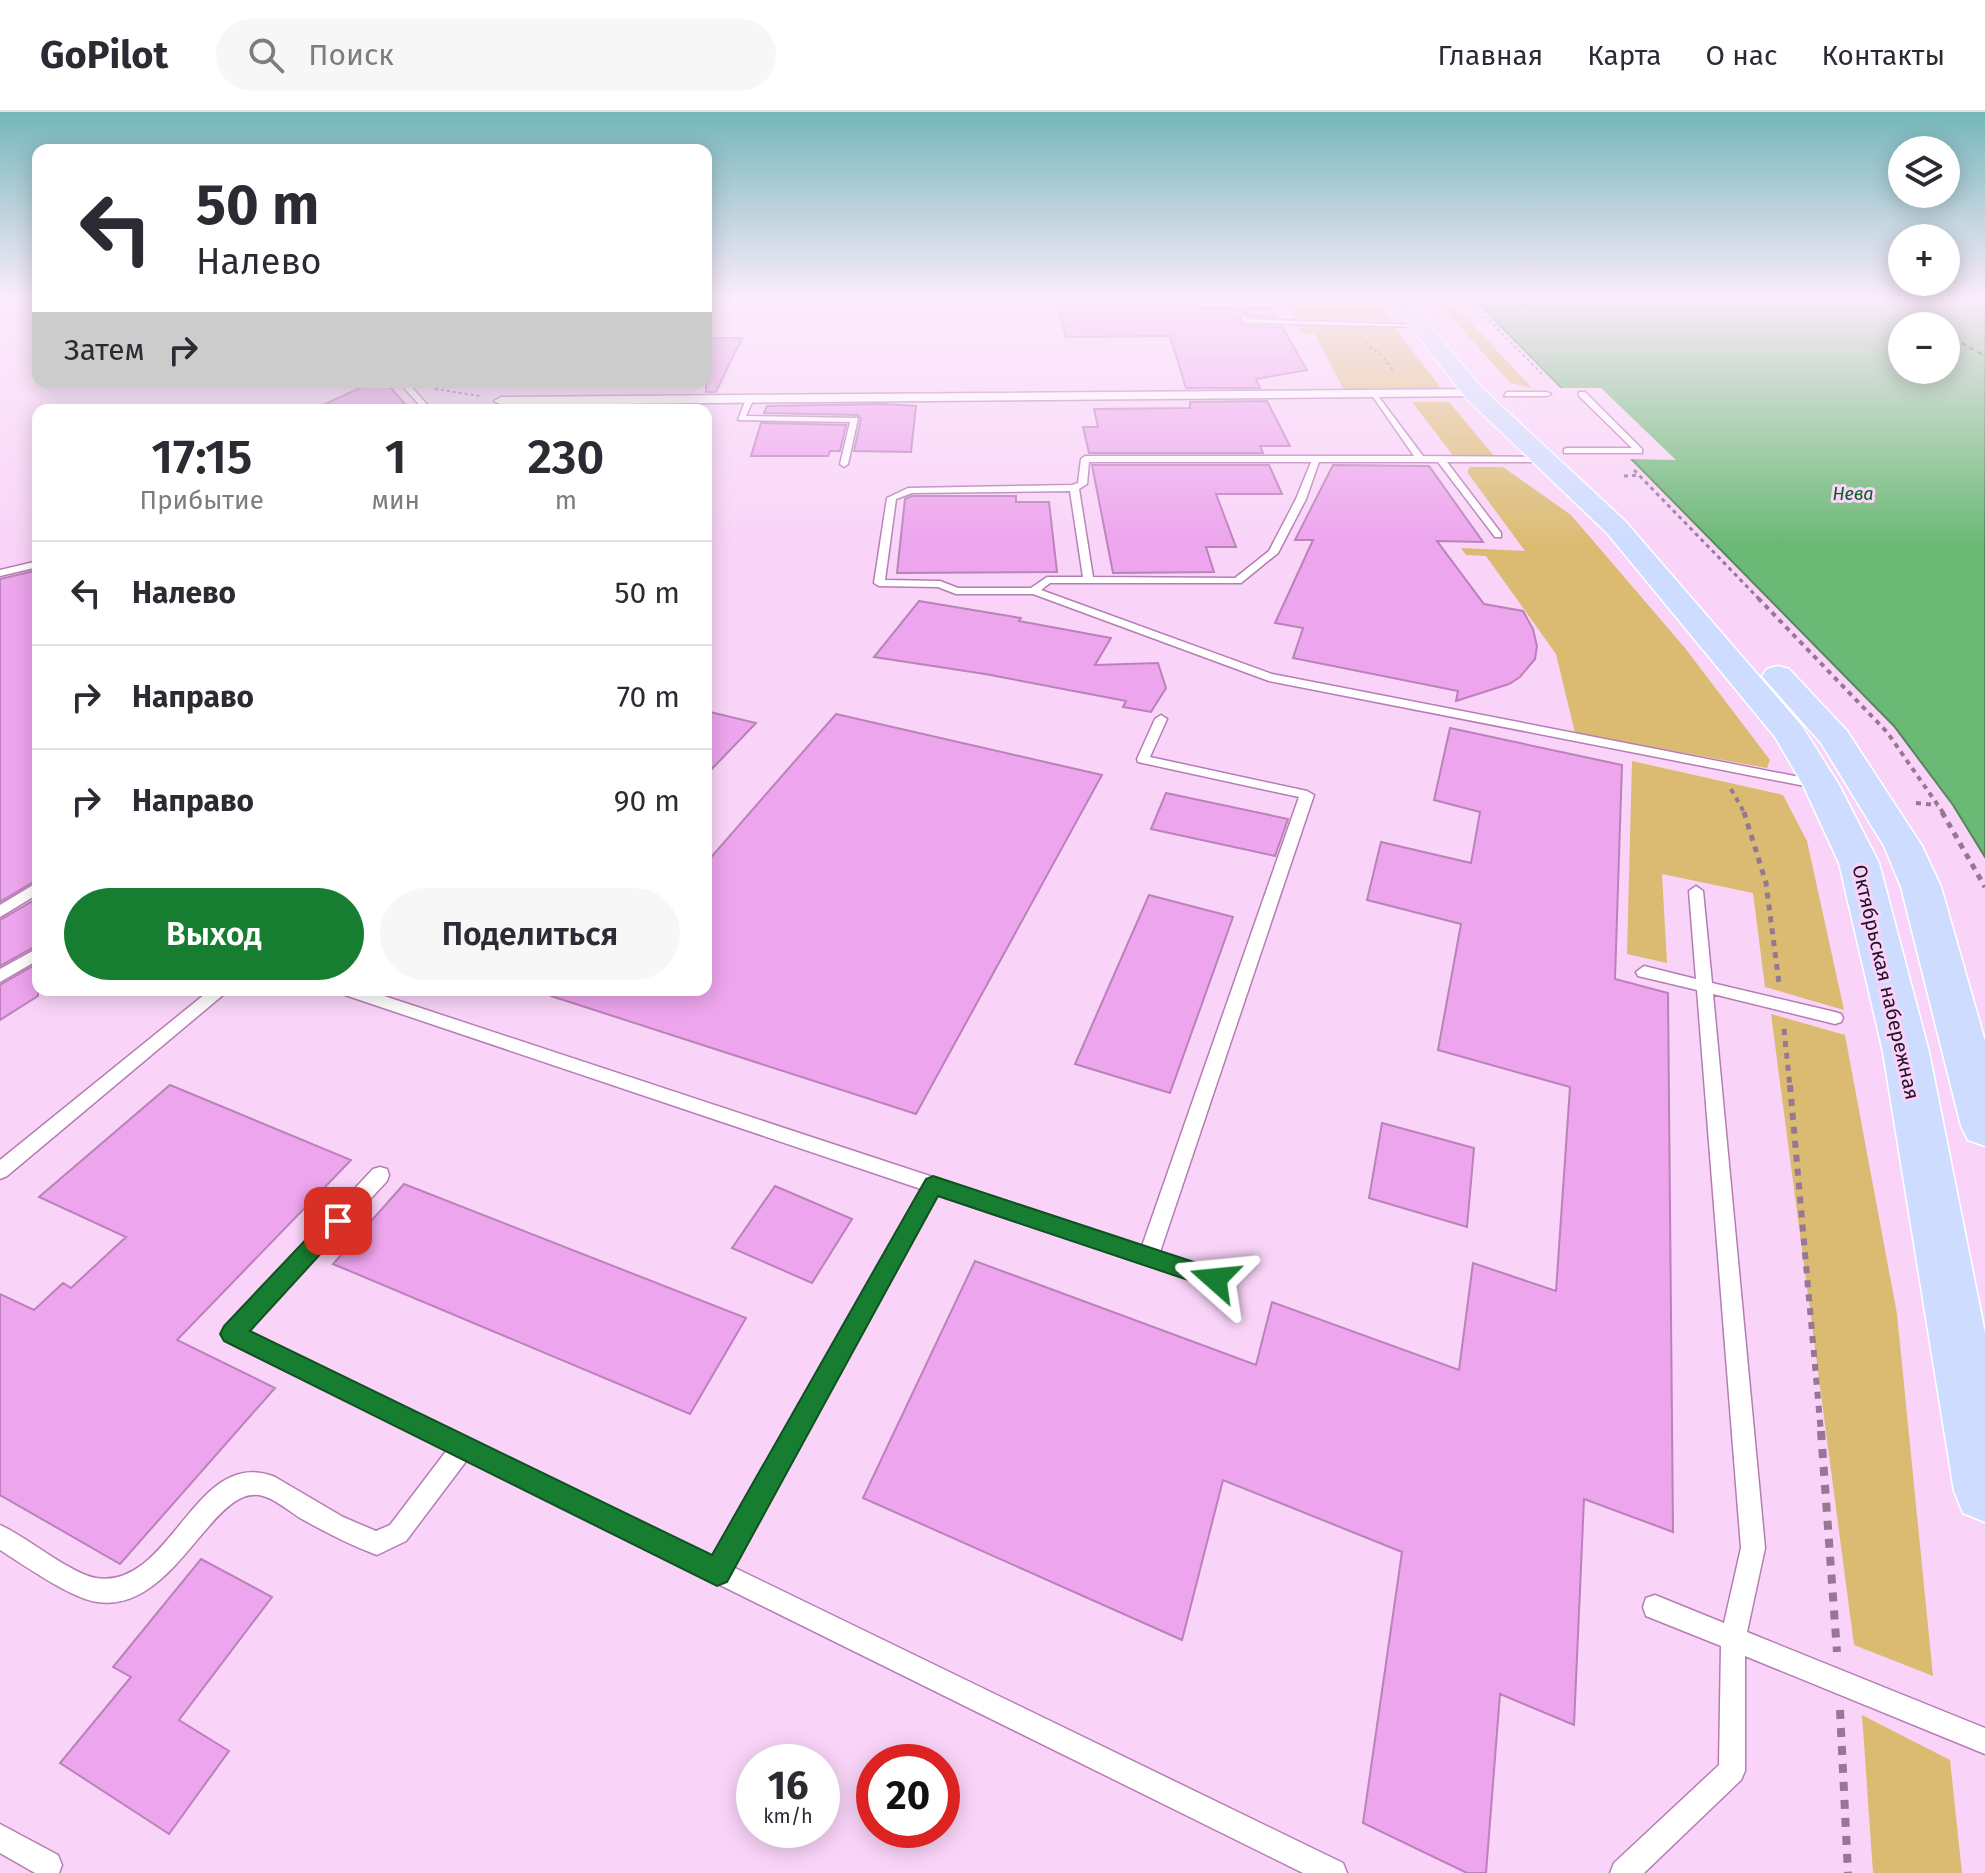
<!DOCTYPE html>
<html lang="ru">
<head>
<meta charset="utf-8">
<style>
  :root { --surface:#fff; --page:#f7f7f7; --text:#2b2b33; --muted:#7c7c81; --line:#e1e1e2; --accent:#177d31 }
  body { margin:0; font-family:"Fira Sans",sans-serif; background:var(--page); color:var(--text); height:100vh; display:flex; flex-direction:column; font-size:30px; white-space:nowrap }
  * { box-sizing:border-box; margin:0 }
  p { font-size:26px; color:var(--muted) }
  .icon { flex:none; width:44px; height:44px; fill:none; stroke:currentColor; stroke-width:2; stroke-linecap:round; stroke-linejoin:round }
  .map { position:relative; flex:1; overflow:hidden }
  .details { position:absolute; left:32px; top:292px; width:680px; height:592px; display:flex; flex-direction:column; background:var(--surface); border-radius:16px; box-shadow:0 4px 20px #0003 }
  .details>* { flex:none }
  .banner { position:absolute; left:32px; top:32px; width:680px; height:244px; border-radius:16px; box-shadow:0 4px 20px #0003; background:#fff; color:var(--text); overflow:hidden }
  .controls { position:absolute; left:1888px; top:24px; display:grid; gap:16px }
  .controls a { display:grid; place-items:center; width:72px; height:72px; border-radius:50%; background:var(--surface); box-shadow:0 4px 20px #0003; font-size:40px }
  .speed { position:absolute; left:736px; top:1632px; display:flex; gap:16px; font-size:40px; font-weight:700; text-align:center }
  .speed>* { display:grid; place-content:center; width:104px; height:104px; border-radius:50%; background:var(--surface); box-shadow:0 4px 20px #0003; line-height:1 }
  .speed small { font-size:20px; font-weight:400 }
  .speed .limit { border:12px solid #d22; background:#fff; color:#111 }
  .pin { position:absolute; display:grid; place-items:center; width:68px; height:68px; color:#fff; margin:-34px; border-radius:16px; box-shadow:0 4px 12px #0006 }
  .me { position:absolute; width:88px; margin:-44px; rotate:288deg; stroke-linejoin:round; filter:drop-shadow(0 0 6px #0008) }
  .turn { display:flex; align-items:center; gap:28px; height:168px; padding:0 32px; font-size:36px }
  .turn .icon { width:104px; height:104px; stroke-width:2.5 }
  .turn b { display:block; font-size:56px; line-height:68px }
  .then { display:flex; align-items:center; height:76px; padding:0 32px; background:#0003; gap:16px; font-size:30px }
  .eta { display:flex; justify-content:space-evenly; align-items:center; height:136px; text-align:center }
  .eta b { font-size:48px; font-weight:600; line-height:56px }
  .cta { display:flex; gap:16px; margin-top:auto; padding:16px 32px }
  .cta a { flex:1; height:92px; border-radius:48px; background:var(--accent); color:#fff; font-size:32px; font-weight:600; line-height:92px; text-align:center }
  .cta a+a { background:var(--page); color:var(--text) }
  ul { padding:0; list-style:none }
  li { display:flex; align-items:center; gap:24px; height:104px; padding:0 32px; border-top:2px solid var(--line) }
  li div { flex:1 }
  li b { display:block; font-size:30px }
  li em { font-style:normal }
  header { display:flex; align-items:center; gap:48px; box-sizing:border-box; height:112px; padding:0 40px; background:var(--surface); border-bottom:2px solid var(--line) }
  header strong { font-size:38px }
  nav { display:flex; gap:44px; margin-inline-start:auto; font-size:28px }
  .search { width:560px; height:72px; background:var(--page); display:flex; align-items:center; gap:20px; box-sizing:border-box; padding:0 28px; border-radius:44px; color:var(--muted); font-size:30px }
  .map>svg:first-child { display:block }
  .green { fill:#dbbb71 }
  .water { fill:#6ab974; stroke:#56875d; stroke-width:2; fill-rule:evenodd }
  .pier { fill:#f9d4f8 }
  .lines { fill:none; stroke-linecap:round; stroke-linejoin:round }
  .ferry { stroke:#005e1e; stroke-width:2; stroke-dasharray:5 4; stroke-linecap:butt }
  .building { fill:#eda5ed; stroke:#bb81ba; stroke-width:2 }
  .service-casing { stroke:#b67cb5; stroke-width:3 }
  .minor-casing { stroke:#b67cb5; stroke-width:3 }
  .primary-casing { stroke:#fff; stroke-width:3 }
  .path-far5 { stroke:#967895; stroke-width:2; stroke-dasharray:3 3; stroke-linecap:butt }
  .path-far4 { stroke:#967895; stroke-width:3; stroke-dasharray:4 4; stroke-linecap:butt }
  .path-far3 { stroke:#967895; stroke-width:4; stroke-dasharray:5 5; stroke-linecap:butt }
  .path-far2 { stroke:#967895; stroke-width:5; stroke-dasharray:6 6; stroke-linecap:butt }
  .path-far1 { stroke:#967895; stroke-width:6; stroke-dasharray:7 7; stroke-linecap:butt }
  .path { stroke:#967895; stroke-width:8; stroke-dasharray:9 9; stroke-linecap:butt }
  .service { fill:#fff; fill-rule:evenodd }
  .minor { fill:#fff; fill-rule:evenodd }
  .primary { fill:#cddcff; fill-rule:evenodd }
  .route { fill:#177d31; stroke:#0f5120; stroke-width:2 }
  .labels { text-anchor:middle; stroke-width:6; stroke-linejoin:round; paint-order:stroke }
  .far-water-label { font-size:18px; font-style:italic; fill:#005e1e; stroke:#f9d4f8 }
  .street-label { font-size:20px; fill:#271127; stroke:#f9d4f8 }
</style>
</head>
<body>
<header>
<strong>GoPilot</strong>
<div class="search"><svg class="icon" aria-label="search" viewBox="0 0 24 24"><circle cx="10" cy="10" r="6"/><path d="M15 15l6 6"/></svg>Поиск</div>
<nav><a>Главная</a><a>Карта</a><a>О нас</a><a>Контакты</a></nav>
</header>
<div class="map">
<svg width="1985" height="1761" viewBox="0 0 1985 1761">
  <rect width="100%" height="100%" fill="#f9d4f8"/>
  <path class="green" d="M1283,187H1372L1390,209L1299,207L1295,206Z
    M1435,187H1449L1532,276L1510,271Z
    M1307,213L1395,216L1441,276L1344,278L1314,221H1301L1300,215Z
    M1412,290H1449L1494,344L1455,346Z
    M1470,355H1503L1571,403L1685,536L1770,648L1767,656L1575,621L1556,542L1486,444L1466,443L1461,436L1525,439L1467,360Z
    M1632,649L1783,683L1807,729L1844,898L1765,875L1753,781L1662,762L1667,851L1627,842Z
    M1771,902L1845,923L1897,1202L1933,1564L1854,1533Z
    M1862,1603L1950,1648L1962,1761H1873Z"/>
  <path class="water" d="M1474,187H1985V745L1953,693L1894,614ZM1902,214H1946V258H1902Z"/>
  <path class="pier" d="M1556,276H1601L1676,348L1627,347Z"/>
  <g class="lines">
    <path class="ferry" d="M1883,187L1932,214
      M1946,222L1985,244"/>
  </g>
  <path class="building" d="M1056,187H1134L1135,192H1199L1200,196H1231L1236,200L1243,196H1271L1276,205L1249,204L1244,200L1238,207L1245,214L1282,215L1307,258L1256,267L1260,276H1186L1170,224L1066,225Z
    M706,226H742L716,280H706Z
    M373,270H386L410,298H312Z
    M1267,289L1290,334H1260L1263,341H1089L1083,315H1098L1094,297L1190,296V290Z
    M883,292L916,294L911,340L854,339L861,307L858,303L764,301L767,294Z
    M761,311L846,313L840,339H830L828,344H751Z
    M1092,353H1269L1282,382H1216L1236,435H1206L1214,460L1113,461Z
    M1333,353L1429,354L1483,430L1437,429L1484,492L1523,499L1533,517L1537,534L1535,547L1520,565L1509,572L1456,589L1458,579L1293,546L1303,516L1275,511L1313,428H1295Z
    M912,384H1016V390H1049L1057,460L897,461L905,387Z
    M38,458V767L0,790V467Z
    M919,489L1021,506L1019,509L1111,526L1095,553L1158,551L1166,576L1151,600L1123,595L1126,589L985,562L874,545Z
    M706,599L756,611L706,663Z
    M836,602L1102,663L916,1002L551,884L552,878H706V751Z
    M1450,616L1622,653L1615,867L1668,881L1673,1420L1584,1387L1574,1613L1500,1582L1486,1761H1467L1363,1711L1402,1440L1223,1368L1182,1528L863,1386L975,1149L1256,1253L1272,1190L1459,1258L1473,1151L1556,1179L1570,975L1438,938L1461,812L1367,788L1381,730L1471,751L1480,700L1434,688Z
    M1166,681L1288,707L1275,744L1151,717Z
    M1149,783L1233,805L1170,981L1075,952Z
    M38,786V833L0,854V808Z
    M38,851V884L0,908V873Z
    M170,973L351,1048L177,1228L275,1276L120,1452L0,1383V1182L34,1198L63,1171L71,1176L126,1125L39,1085Z
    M1382,1011L1474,1036L1467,1115L1369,1086Z
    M404,1072L746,1206L690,1302L333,1152Z
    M775,1074L852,1107L812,1171L732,1136Z
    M201,1447L272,1485L179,1608L229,1639L169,1722L60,1651L131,1565L113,1555Z"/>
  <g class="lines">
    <defs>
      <path id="service" d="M1244,187H1260L1238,191L1240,196L1235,197L1232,189Z
        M1244,203L1248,207L1423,213L1420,215L1245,211L1241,205Z
        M399,270H407L432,298H424Z
        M1375,280L1423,344L1547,345V349L1544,350H1447L1501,421V425H1495L1438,350H1319L1306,387L1278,441L1241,471H1050L1041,478L1272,562L1820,669L1825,670V676L1820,677L1269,569L1033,482H956L938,475L879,474L874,471L887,386L908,376L1072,373L1078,371L1081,347L1085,344H1414L1371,282ZM1089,350H1311L1296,387L1269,439L1235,466L1093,465L1079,377L1087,372ZM1070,379L1083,465H1047L1031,476H958L940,469L885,468L896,387L912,381Z
        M1507,280H1547L1551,282L1547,284H1504Z
        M1579,280H1585L1642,337V341H1564V337L1567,336H1632L1579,284Z
        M747,284L754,286L746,304L858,306L848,352L844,355L840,352L850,310L738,308Z
        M38,449V455L0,464V458Z
        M1161,603L1167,607L1150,645L1307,679L1314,683L1160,1140L1222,1161L1225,1167L1222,1173L1215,1176L937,1083L733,1455L1343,1751L1347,1761H1303L467,1348L406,1429L377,1443C350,1433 325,1420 300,1406C289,1399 275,1387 263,1384C212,1369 176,1502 97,1490C70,1486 24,1453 0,1438V1413C27,1425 71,1462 96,1466C172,1478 195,1332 275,1365L343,1405L376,1419L390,1413L447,1338L225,1229L222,1222L225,1215L373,1057L380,1055L387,1057L389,1063L387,1069L248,1219L712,1445L921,1077L342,882L340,878H366L1142,1134L1299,685L1138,650L1137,647L1155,607Z
        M38,770V782L0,805V793Z
        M1696,774L1703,779L1712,871L1835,900L1841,902L1843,906L1841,910L1835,912L1713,882L1765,1436L1747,1520L1985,1616V1642L1745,1544V1659L1741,1668L1644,1761H1610L1614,1751L1719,1653L1721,1534L1646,1504L1643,1495L1646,1486L1655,1483L1724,1511L1741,1436L1697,878L1638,864L1636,860L1644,854L1696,867L1689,779Z
        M38,836V848L0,870V857Z
        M210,878H229L7,1064L0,1067V1048Z
        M0,1712L58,1743L62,1753L59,1761H35L0,1741Z"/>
      <path id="minor" d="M1474,277L1481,281L1479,284L501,293L494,289L501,285Z"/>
      <path id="primary" d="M1389,187H1407L1482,276L1625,409L1802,614L1839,673L1879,751L1929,940L1985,1221V1410L1963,1401L1954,1379L1883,940L1839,751L1803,673L1775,625L1607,421L1466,286Z
        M1778,554L1789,557L1847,619L1922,734L1941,775L1985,929V1034L1968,1028L1961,1014L1901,775L1884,734L1821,631L1762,564L1767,557Z"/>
    </defs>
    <use href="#service" class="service-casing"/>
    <use href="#minor" class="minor-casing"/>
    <use href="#primary" class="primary-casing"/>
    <path class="path-far5" d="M1468,187L1543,263
      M1365,231L1383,244L1394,260
      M435,277L480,284"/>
    <path class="path-far4" d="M1634,358L1760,488
      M1624,364L1639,363"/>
    <path class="path-far3" d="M1758,486L1887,620L1944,702
      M1731,677L1745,702
      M1916,691L1937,693"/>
    <path class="path-far2" d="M1744,700L1766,771L1779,871
      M1942,700L1985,775
      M1784,917L1790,975"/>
    <path class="path-far1" d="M1790,973L1821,1321"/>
    <path class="path" d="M1821,1319L1837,1540
      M1840,1598L1848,1761"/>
    <use href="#service" class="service"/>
    <use href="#minor" class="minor"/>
    <use href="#primary" class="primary"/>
  </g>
  <linearGradient id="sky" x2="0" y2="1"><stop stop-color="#75b6ba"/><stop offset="0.43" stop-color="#fcecfc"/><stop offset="1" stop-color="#fcecfc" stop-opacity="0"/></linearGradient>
  <rect width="1985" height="433" fill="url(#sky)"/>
  <path class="route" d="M933,1064L1215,1157L1223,1160L1226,1167L1223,1174L1215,1177L938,1084L727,1470L717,1474L224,1229L220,1222L224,1214L330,1102L338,1099L345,1102L348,1109L345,1115L250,1219L712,1443L926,1067Z"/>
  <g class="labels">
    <g class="far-water-label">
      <text x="1853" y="388">Нева</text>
    </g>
    <g class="street-label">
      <text transform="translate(1886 870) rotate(77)" y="7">Октябрьская набережная</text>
    </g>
  </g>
</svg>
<div class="controls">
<a><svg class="icon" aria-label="layers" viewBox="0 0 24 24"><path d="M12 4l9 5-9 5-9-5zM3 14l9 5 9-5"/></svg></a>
<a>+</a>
<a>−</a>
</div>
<div class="speed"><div>16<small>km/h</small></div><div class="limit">20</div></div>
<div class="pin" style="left:338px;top:1109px;background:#d93025"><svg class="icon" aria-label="arrive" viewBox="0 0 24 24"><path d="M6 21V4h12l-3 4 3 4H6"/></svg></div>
<svg class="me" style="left:1215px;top:1167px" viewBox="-20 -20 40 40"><path d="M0-17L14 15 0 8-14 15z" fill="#177d31" stroke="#fff" stroke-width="4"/></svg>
<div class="banner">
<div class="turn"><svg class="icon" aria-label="left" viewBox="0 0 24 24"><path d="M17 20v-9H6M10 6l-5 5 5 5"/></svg><div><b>50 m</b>Налево</div></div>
<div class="then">Затем<svg class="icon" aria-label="right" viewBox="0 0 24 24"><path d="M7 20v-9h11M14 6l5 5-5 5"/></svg></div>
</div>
<section class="details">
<div class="eta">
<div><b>17:15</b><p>Прибытие</p></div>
<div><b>1</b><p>мин</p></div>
<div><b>230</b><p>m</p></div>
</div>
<ul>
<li><svg class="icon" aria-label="left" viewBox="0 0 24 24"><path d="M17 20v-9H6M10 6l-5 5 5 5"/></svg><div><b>Налево</b></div><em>50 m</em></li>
<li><svg class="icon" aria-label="right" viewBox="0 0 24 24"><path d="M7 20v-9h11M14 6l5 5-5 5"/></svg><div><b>Направо</b></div><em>70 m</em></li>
<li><svg class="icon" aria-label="right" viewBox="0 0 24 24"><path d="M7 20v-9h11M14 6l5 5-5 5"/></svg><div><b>Направо</b></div><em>90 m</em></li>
</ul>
<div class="cta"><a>Выход</a><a>Поделиться</a></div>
</section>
</div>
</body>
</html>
